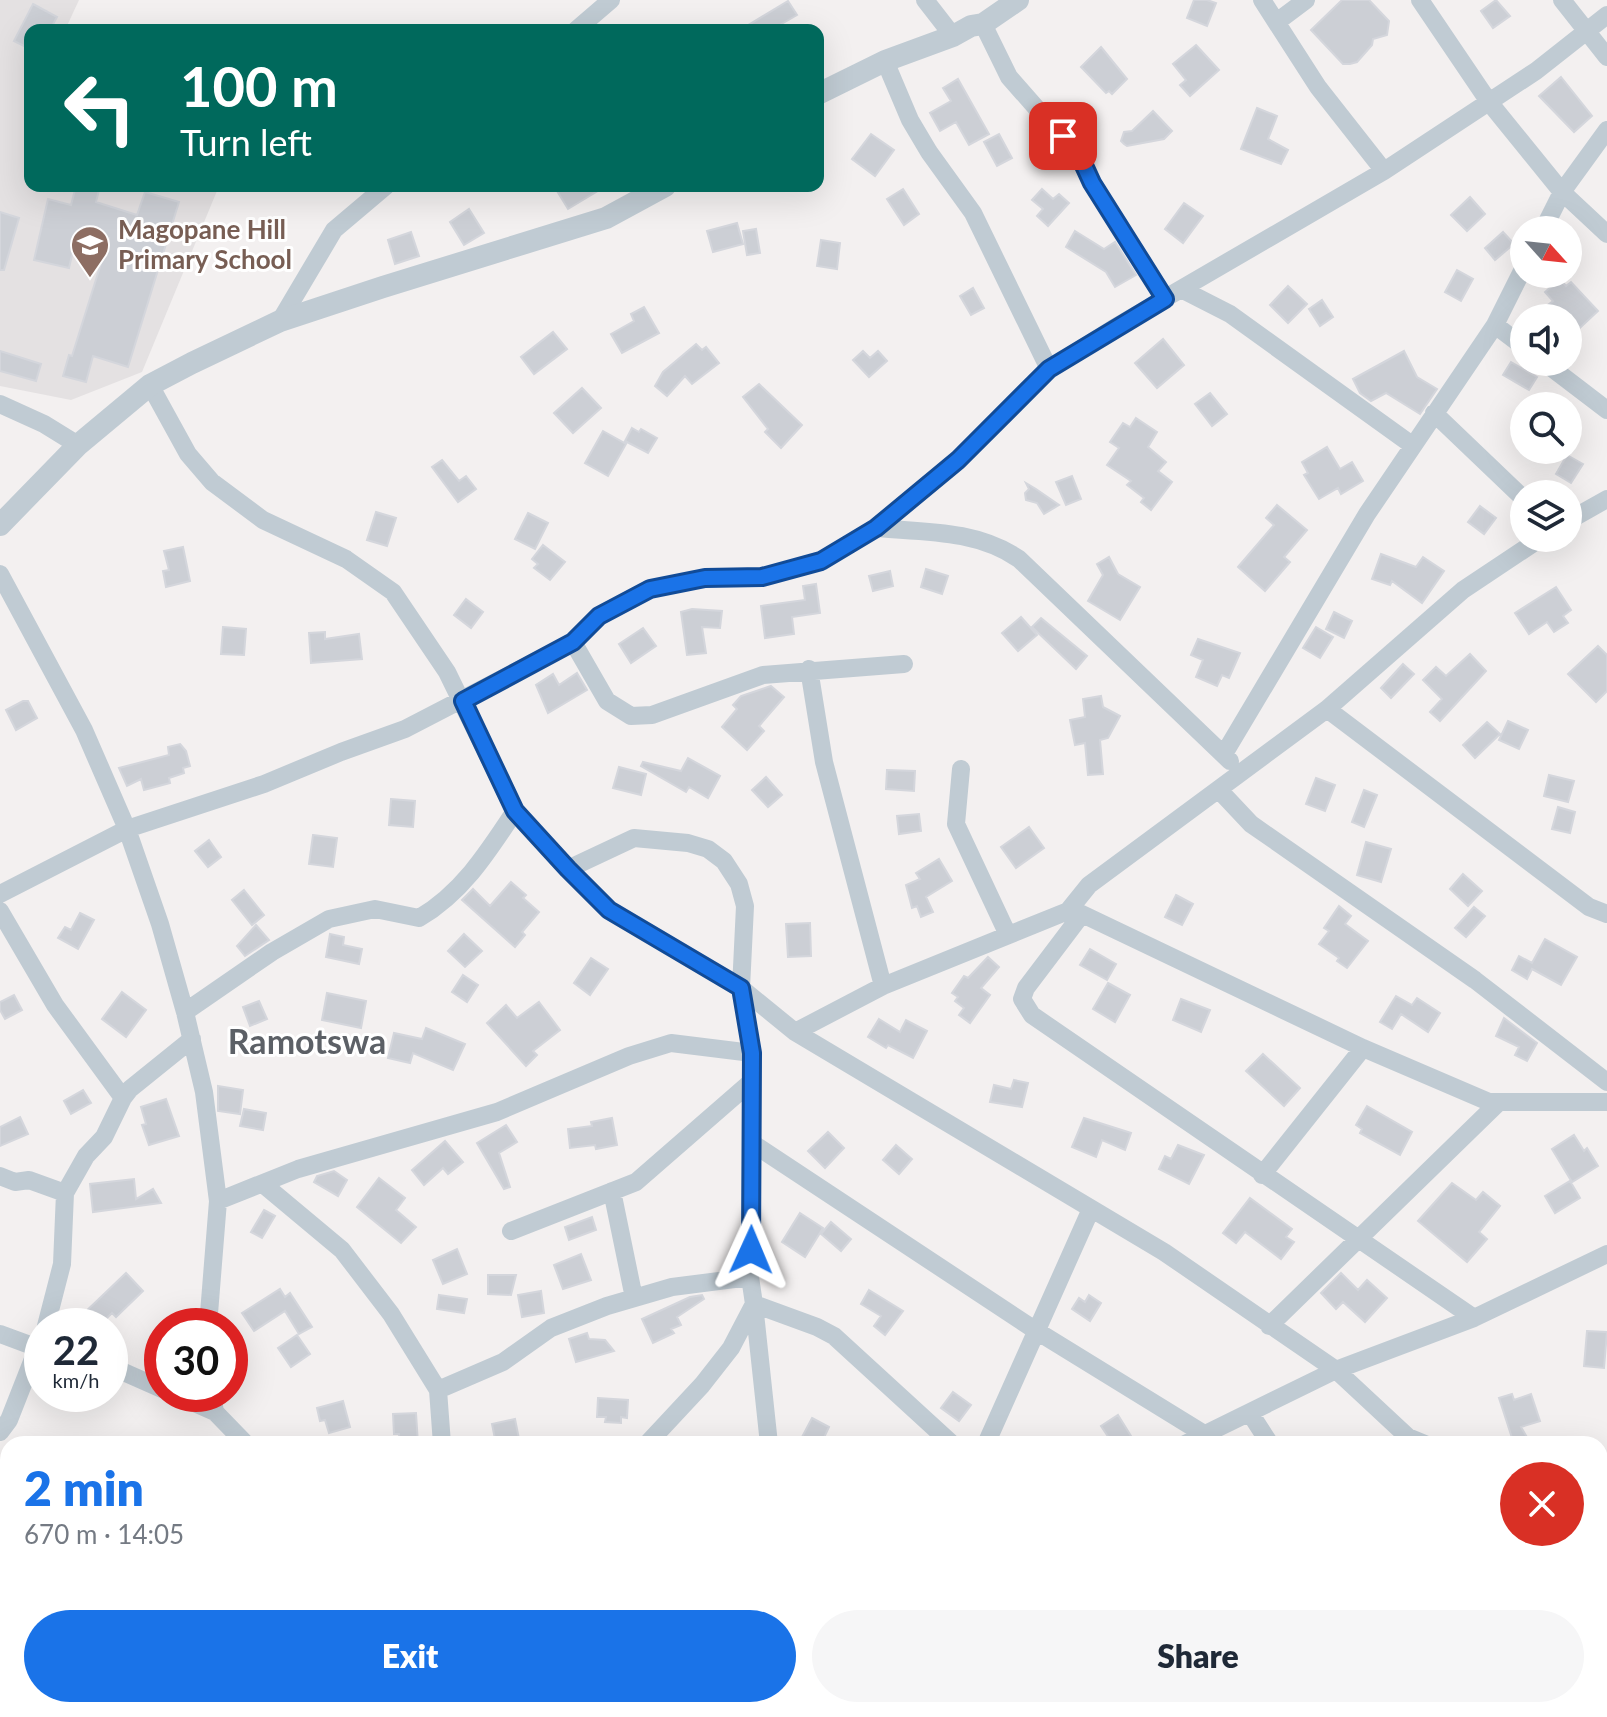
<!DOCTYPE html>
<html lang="en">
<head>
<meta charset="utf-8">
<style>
  :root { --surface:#fff; --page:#f6f6f7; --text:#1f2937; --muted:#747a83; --accent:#1a73e8 }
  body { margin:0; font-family:Lato,sans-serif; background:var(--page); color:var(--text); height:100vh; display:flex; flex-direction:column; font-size:30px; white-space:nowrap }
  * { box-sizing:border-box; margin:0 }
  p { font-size:26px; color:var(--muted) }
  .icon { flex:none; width:44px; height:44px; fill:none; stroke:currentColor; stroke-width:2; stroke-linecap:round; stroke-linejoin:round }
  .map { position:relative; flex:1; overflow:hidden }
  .sheet { position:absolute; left:0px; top:1436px; width:1608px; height:282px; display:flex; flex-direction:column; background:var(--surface); border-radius:24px 24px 0 0; box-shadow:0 8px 32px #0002 }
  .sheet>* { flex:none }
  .hud { position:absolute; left:24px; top:24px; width:800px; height:168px; border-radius:16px; box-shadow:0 8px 32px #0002; background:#00695c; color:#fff; overflow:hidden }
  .needle { width:52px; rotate:117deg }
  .buttons { position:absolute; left:1510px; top:216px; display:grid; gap:16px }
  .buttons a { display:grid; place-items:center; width:72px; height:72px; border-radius:50%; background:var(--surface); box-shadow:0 8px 32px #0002; font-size:40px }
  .speed { position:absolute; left:24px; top:1308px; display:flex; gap:16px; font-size:40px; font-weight:700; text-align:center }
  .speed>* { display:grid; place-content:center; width:104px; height:104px; border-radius:50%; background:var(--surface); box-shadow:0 8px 32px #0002; line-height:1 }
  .speed small { font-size:20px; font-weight:400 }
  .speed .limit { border:12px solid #d22; background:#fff; color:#111 }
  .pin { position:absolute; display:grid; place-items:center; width:68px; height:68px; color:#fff; margin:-34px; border-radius:16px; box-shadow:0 4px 12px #0006 }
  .me { position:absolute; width:88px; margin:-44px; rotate:1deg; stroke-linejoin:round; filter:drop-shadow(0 0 6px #0008) }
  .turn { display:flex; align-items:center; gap:28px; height:168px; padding:0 24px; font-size:36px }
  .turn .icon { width:104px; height:104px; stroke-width:2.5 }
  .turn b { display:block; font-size:56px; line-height:68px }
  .round { display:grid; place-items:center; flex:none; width:84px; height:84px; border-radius:42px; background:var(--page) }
  .overview { display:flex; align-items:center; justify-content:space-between; height:136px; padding:0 24px }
  h1 { font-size:48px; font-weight:800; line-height:60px; color:var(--accent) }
  .cta { display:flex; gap:16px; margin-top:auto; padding:16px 24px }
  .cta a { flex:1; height:92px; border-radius:48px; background:var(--accent); color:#fff; font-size:32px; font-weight:800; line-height:92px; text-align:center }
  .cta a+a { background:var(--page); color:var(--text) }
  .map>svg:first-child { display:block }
  .education { fill:#e4e1e2 }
  .building { fill:#cccfd5; stroke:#d4d6dc; stroke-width:2 }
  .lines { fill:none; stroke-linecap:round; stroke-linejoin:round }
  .minor { stroke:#c0cbd3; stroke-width:18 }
  .tertiary { stroke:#c0cbd3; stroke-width:22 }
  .secondary { stroke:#c1ceda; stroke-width:26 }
  .route-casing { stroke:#114b97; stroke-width:20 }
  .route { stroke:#1a73e8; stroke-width:14 }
  .labels { text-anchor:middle; stroke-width:6; stroke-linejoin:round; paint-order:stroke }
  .education-label { font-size:26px; font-weight:bold; fill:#785e54; stroke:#fff; text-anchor:start }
  .district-label { font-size:34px; font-weight:bold; fill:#5c6066; stroke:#fff }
</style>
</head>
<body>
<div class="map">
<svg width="1607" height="1717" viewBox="0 0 1607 1717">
  <rect width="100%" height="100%" fill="#f3f0f0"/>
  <path class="education" d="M0,0H79L65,30H30V186H219L142,372L71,400L0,386Z"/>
  <path class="building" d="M1194,0H1207L1216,3L1207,26L1187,18Z
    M1342,0H1369L1389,21L1387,35L1373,39L1372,45L1357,62L1350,64H1343L1311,30Z
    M1496,0L1510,16L1493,28L1481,11Z
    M788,1L797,15L771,30H740Z
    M33,4L57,17L50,30H30V49L14,41Z
    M1196,45L1219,70L1190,96L1180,85L1186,80L1173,64Z
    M1101,47L1127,79L1112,94L1109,91L1106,93L1081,67Z
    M1561,77L1592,116L1574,132L1539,96Z
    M958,79L989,134L969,145L956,122L940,131L930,113L951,101L943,88Z
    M1257,108L1277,116L1268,139L1288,150L1281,164L1241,149Z
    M1153,111L1172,131L1164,139L1127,146L1124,144L1121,141L1124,132L1132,131Z
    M871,134L894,150L875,176L852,159Z
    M999,134L1012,158L997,166L984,142Z
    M76,186L99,190L96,202L137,215L145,192L179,202L128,367L93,356L86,382L63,376L69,355L72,356L109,238L78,230L69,268L34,260L48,199L71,205Z
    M554,186H606L568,209Z
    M903,189L919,214L904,225L887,199Z
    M1042,189L1053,199L1059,194L1069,203L1048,226L1037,216L1043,209L1032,200Z
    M1470,197L1485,214L1467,231L1451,215Z
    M1184,203L1203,216L1183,243L1165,229Z
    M469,209L484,233L464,245L450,222Z
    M0,212L19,218L4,270H0Z
    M737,223L743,244L713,252L707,231Z
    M756,229L760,253L747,255L743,231Z
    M1075,231L1104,249L1115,242L1136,275L1115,287L1106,272L1066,247Z
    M411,232L419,256L395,264L388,240Z
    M1503,232L1514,244L1495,260L1485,248Z
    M821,240L840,243L837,269L817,266Z
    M1457,270L1473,279L1461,301L1445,292Z
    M1560,279L1566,286L1571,282L1598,311L1568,339V318H1553L1544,308L1553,301L1545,292Z
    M1288,286L1307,304L1288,323L1270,305Z
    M973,288L984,308L971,315L960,296Z
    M1322,300L1333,317L1320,326L1309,309Z
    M644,307L659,333L622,353L611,334L634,321L631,314Z
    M553,332L567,349L534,374L521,357Z
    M1163,339L1184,365L1157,388L1135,363Z
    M696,344L702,350L706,347L719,363L692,384L685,376L667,396L655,386L663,372Z
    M0,351L41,364L36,381L0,371Z
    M863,351L870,358L878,351L887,361L869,377L853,360Z
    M1404,351L1417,377L1437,389L1420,414L1386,393L1371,401L1360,393L1353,379Z
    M1511,362L1537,377L1529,390L1503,375Z
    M759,384L802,425L781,448L765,432L768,429L743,397Z
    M582,388L601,408L573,433L554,413Z
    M1210,393L1227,414L1212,426L1195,404Z
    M1136,418L1157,432L1148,447L1166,462L1158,471L1172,482L1151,510L1141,502L1144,498L1127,485L1131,481L1107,465L1119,448L1110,442L1123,423L1130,427Z
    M632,428L639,432L641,429L657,438L648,453L625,441Z
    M603,431L626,444L608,476L585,463Z
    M1327,447L1340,469L1352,462L1363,481L1341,494L1338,488L1319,499L1304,475L1308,473L1302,462Z
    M1567,455L1583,464L1571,483L1556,474Z
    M442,460L459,481L466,476L476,489L458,502L432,467Z
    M1072,476L1081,499L1066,505L1056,482Z
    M1026,483L1036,489L1059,505L1044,514L1037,503L1026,500L1025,493L1029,489Z
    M1277,505L1307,530L1284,557L1290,562L1265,591L1238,567L1274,525L1266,518Z
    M1480,506L1496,518L1484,534L1468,522Z
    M376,512L396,518L387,546L367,540Z
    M528,513L548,523L535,549L515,539Z
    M543,545L565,562L550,580L534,568L538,564L532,559Z
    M183,547L190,581L166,587L163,571L169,570L164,551Z
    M1381,554L1416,567L1423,557L1444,571L1422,603L1392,581L1390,585L1372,579Z
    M1109,557L1118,574L1140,587L1120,620L1088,601L1103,575L1097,564Z
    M926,569L948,576L942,594L921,587Z
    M890,571L893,586L873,591L869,576Z
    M816,584L820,613L792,617L794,634L765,638L761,606L805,600L803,586Z
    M1556,587L1571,610L1563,616L1568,623L1554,632L1547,622L1529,634L1515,613Z
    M466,599L483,612L471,628L454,615Z
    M692,609L722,611L720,628L702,627L706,653L687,655L681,612Z
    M1334,612L1352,621L1344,638L1326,629Z
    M1021,617L1037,635L1018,651L1002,633Z
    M1041,618L1087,656L1076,669L1032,627Z
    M223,627L246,629L244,655L221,654Z
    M1316,627L1333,637L1320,658L1303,648Z
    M643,628L656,646L631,663L619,644Z
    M325,632V639L359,634L362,659L311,663L309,633Z
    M1198,639L1240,653L1229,678L1222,675L1217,686L1196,677L1203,660L1191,655Z
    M1598,646L1607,655V691L1596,702L1568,674Z
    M1470,654L1486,671L1440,721L1430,712L1442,699L1423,680L1436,667L1446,676Z
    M1403,664L1414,674L1391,698L1381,688Z
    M577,673L587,690L548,713L536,685L553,674L559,685Z
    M771,686L784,697L759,726L764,731L747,750L722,727L737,709L733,705L741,696Z
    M1101,696L1103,707L1120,716L1108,738L1100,740L1103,774L1088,775L1085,743L1075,745L1070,720L1085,717L1083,699Z
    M23,701H28L37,718L16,730L6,710Z
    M1508,721L1528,730L1519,749L1499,740Z
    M1487,722L1500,734L1475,758L1463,745Z
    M180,744L186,751L190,766L183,768L184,773L169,778L170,783L144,790L141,779L127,786L119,768L169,755L168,747Z
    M688,758L720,776L708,798L689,787L686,792L641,766L643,762L681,771Z
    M619,767L646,774L641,795L613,788Z
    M887,770L915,771L914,791L886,789Z
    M1549,775L1574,781L1568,802L1544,796Z
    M766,777L782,795L768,807L752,790Z
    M1316,778L1335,785L1325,811L1306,804Z
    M1364,790L1377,795L1364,827L1352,822Z
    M391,799L415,801L413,827L389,825Z
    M1558,807L1575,812L1570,833L1552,829Z
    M919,814L921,831L899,834L897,816Z
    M1029,827L1044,848L1016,868L1001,847Z
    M313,835L337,838L333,867L309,864Z
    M209,840L221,857L208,867L195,851Z
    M1366,842L1391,849L1381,882L1357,875Z
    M939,859L952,881L926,897L933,912L921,917L917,906L912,908L906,885L920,879L916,873Z
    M1463,874L1482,891L1468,906L1450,889Z
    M511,882L526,895L523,898L539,912L522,932L525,935L515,947L462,900L473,889L490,906Z
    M244,890L264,915L252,925L232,900Z
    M1176,895L1193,904L1182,925L1165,917Z
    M1339,906L1351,916L1345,924L1368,941L1347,968L1337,961L1339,958L1319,944L1329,931L1324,928Z
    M1474,907L1485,916L1466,937L1455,928Z
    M80,913L94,920L78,949L58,938L65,927L71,930Z
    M810,923L811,956L788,957L786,924Z
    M256,925L269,940L245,956L237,946Z
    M330,934L344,937L343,945L362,949L359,964L326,957Z
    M464,934L482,951L465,967L448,951Z
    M1545,939L1577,957L1561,985L1532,969L1527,979L1512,970L1519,956L1532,963Z
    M1090,949L1116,964L1107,980L1080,965Z
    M988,957L999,967L981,988L990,995L970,1023L959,1015L964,1008L955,1001L958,997L952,993L964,976L968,978Z
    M591,958L608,969L590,995L574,983Z
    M463,975L478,985L467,1002L452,992Z
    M1108,983L1130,995L1115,1022L1093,1009Z
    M122,992L146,1010L126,1037L102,1019Z
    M327,993L366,1001L361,1028L322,1020Z
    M14,995L22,1010L5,1019L0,1010V1002Z
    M1396,996L1412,1005L1417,998L1440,1013L1428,1032L1401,1014L1392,1029L1380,1022Z
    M1181,999L1210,1010L1201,1032L1173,1020Z
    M259,1001L267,1019L250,1026L243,1007Z
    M539,1002L560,1030L533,1051L537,1055L526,1066L487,1023L506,1005L517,1018Z
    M1504,1018L1537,1043L1527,1061L1515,1055L1519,1047L1496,1036Z
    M879,1019L900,1032L906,1020L927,1031L913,1058L888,1045L886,1048L868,1037Z
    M426,1028L465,1044L453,1070L413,1053L410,1063L388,1058L394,1033L422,1039Z
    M1263,1054L1300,1088L1284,1106L1246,1071Z
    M1014,1080L1028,1083L1022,1107L990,1102L994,1085L1011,1089Z
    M218,1086L243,1090L240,1114L218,1111Z
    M83,1090L91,1103L71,1114L64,1101Z
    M166,1099L179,1136L149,1145L142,1125L146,1124L141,1107Z
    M1367,1106L1412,1132L1400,1155L1360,1133L1362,1129L1356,1125Z
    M244,1109L266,1113L263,1130L240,1126Z
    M20,1117L28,1134L0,1146V1127Z
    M612,1118L617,1145L596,1149L595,1145L570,1148L568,1129L592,1126L591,1122Z
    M1084,1118L1131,1133L1125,1150L1102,1140L1096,1157L1072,1147Z
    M506,1125L517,1142L499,1153L510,1187L504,1189L477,1143Z
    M828,1132L844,1148L825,1168L808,1151Z
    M1574,1135L1584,1151L1587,1148L1598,1166L1572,1182L1552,1149Z
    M445,1141L463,1162L448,1174L443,1168L424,1185L412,1170Z
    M896,1145L912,1159L899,1174L883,1160Z
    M1178,1145L1204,1155L1189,1184L1159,1169L1165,1156L1171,1159Z
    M334,1171L347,1180L338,1196L314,1182L317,1176Z
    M379,1178L405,1198L396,1210L416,1227L401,1243L357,1207Z
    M134,1179L136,1199L153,1189L161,1203L93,1212L90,1184Z
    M1570,1181L1580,1198L1555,1213L1545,1196Z
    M1452,1183L1476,1200L1483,1192L1500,1206L1479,1232L1487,1239L1467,1262L1418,1221Z
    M1250,1198L1292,1229L1286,1237L1294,1242L1281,1259L1245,1232L1236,1243L1223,1233Z
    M264,1210L275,1216L262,1238L251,1232Z
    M800,1213L823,1228L805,1257L782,1242Z
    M592,1217L596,1230L569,1240L565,1227Z
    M831,1222L851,1239L841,1251L821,1234Z
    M457,1249L467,1274L443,1284L433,1260Z
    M581,1254L591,1280L563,1289L554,1265Z
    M126,1273L143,1291L116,1317L112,1313L99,1326H89L80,1317Z
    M1341,1273L1358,1290L1367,1280L1387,1298L1365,1322L1343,1302L1336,1309L1321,1293Z
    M488,1275H516L511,1295L488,1294Z
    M280,1289L285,1297L290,1293L312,1327L299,1334L285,1311L254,1331L242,1313Z
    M869,1290L903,1311L885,1335L874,1326L881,1316L861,1304Z
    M541,1291L544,1313L522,1317L518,1295Z
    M439,1295L467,1299L464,1313L437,1309Z
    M702,1295L704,1299L677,1317L681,1325L671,1329L674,1333L653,1343L642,1319L690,1297Z
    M1089,1295L1101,1303L1090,1321L1072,1309L1079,1298L1085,1302Z
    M1587,1331L1607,1332L1604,1368L1584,1366Z
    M587,1333L589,1339L605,1340L614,1351L576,1362L569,1339Z
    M297,1335L310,1354L291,1367L278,1348Z
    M953,1392L971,1405L959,1421L941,1408Z
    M1512,1394L1514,1400L1531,1394L1540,1421L1521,1427L1531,1444H1514L1499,1398Z
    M598,1398L628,1400L627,1418L621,1417V1423L605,1422L606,1417H597Z
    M343,1401L350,1427L329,1433L325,1420L320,1421L317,1408Z
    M416,1413L418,1444H400L399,1434H394L393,1414Z
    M1118,1415L1131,1436L1119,1444H1113L1101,1426Z
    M812,1418L829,1427L821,1444H815L802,1437Z
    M515,1419L520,1444H496L492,1424Z"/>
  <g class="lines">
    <path class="minor" d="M925,0L953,36
      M1262,0L1318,87L1384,171
      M1420,0L1489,102L1562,192L1607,234
      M1562,0L1607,57
      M1278,21L1306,0
      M983,24L1009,77L1081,159L1092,183L1165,299
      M576,30L611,0
      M885,61L910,120L929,152L973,213L1049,369
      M1543,230L1562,192L1607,130
      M1181,289L1230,314L1412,445
      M280,321L334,230L386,186
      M1495,325L1524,347
      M1544,362L1607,410
      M150,385L188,454L212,482L263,520L346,559L393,592L447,672L515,811L568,869L609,910L741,988L795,1032L1164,1252L1336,1370L1408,1437L1425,1444
      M0,404L44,424L78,445
      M1434,413L1524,499
      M1568,521L1607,499
      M876,528C925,532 977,530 1019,559L1230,761
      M0,574L84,730L127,829L160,924L185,1012L204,1092L218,1201L208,1326
      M573,642L607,701L631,716L652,715L763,675L904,664
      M809,669L824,762L883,986
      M1327,709L1589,907L1607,914
      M1224,754L1367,514L1495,325L1524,267
      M961,769L956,824L1008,935
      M1219,790L1251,824L1475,980L1607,1082
      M568,869L634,838L688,843L708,849L724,861L739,884L745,906L741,988L752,1053L750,1277L754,1304L731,1348L702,1385L647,1444
      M0,894L127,829L264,784L341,752L405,729L573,642L599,616L650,589L705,578L762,577L821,561L876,528L958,460L1049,369L1114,328L1384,171L1536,71L1607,15
      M0,911L55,1005L123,1098
      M1071,912L1082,914L1363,1048L1489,1102H1607
      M1082,914L1026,988L1022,999L1032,1015L1474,1318
      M185,1012L272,952L329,919L375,909L419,918C462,893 488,852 515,811
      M795,1032L883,986L1068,911L1089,885L1327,709L1463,590L1541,538
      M752,1143L1035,1330L1204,1434
      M1262,1175L1363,1048
      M0,1176L15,1182L29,1180L65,1193L86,1156L104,1137L123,1098L130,1089L192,1039
      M263,1184L342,1250L391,1314L438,1390L442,1444
      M612,1191L634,1298
      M218,1201L298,1169L497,1112L629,1056L671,1043L752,1053
      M511,1231L636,1182L752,1081
      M46,1326L62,1264L65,1193
      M1269,1326L1498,1103
      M0,1334L38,1348L42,1347
      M110,1366L162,1389
      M438,1390L503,1362L551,1328L607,1306L672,1287L750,1277
      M174,1394L215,1412
      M212,1394L215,1412L246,1444
      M1250,1413L1270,1444
      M0,1432L9,1420L42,1336
      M769,1444L754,1304L817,1327L834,1336L952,1444
      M986,1444L1091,1209
      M1185,1444L1336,1370L1474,1318L1607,1254
      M1600,1515L1607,1518
      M0,1610L8,1603
      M121,1710L138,1717
      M224,1710V1717
      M527,1710L528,1717
      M806,1710L809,1717
      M1064,1710L1076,1717
      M18,1717L45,1710
      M453,1717L460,1710
      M563,1717L578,1710
      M878,1717L881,1710
      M1164,1717V1710"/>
    <path class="tertiary" d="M818,94L885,61L953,36L971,26L983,24L1018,0
      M0,525L78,445L150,385L192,363L280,321L383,287L606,218L665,186"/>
    <path class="secondary" d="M1600,1695L1607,1688
      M1576,1717L1584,1710"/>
  </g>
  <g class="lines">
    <defs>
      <path id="route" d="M751,1250L752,1053L741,988L609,910L568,869L515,811L463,701L573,642L599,616L650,589L705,578L762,577L821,561L876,528L958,460L1049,369L1165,299L1092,183L1081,159L1063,136"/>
    </defs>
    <use href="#route" class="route-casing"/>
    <use href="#route" class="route"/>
  </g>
  <defs>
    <symbol id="school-pin" viewBox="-11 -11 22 30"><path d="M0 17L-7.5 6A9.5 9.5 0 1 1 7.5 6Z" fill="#8d6e63" stroke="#fff"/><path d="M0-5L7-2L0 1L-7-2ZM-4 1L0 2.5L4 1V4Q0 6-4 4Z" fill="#fff"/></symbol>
  </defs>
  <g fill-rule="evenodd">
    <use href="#school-pin" x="68" y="223" width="44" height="60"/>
  </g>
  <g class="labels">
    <g class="education-label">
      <text x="118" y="239">Magopane Hill<tspan x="118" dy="30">Primary School</tspan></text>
    </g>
    <g class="district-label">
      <text x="307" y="1054">Ramotswa</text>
    </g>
  </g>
</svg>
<div class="buttons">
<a><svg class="needle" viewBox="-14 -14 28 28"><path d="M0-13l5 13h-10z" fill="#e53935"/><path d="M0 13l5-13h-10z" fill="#747a83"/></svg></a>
<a><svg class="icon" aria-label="sound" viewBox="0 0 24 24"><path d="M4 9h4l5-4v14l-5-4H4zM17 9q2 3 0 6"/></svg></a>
<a><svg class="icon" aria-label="search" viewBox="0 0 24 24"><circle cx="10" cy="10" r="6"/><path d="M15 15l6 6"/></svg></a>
<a><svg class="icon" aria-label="layers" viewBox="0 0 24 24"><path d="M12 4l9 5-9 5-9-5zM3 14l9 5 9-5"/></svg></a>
</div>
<div class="speed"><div>22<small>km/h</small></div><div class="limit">30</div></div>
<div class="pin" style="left:1063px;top:136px;background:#d93025"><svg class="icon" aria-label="arrive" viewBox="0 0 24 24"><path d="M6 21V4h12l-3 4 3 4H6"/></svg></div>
<svg class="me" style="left:751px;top:1250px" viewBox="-20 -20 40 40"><path d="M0-17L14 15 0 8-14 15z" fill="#1a73e8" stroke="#fff" stroke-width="4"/></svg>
<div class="hud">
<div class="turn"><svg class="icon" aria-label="left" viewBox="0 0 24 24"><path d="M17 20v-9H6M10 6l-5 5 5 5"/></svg><div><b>100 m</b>Turn left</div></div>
</div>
<section class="sheet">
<div class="overview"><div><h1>2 min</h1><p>670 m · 14:05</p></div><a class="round" style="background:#d93025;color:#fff"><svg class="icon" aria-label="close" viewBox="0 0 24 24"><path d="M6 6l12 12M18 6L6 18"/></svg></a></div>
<div class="cta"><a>Exit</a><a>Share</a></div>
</section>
</div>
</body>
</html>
